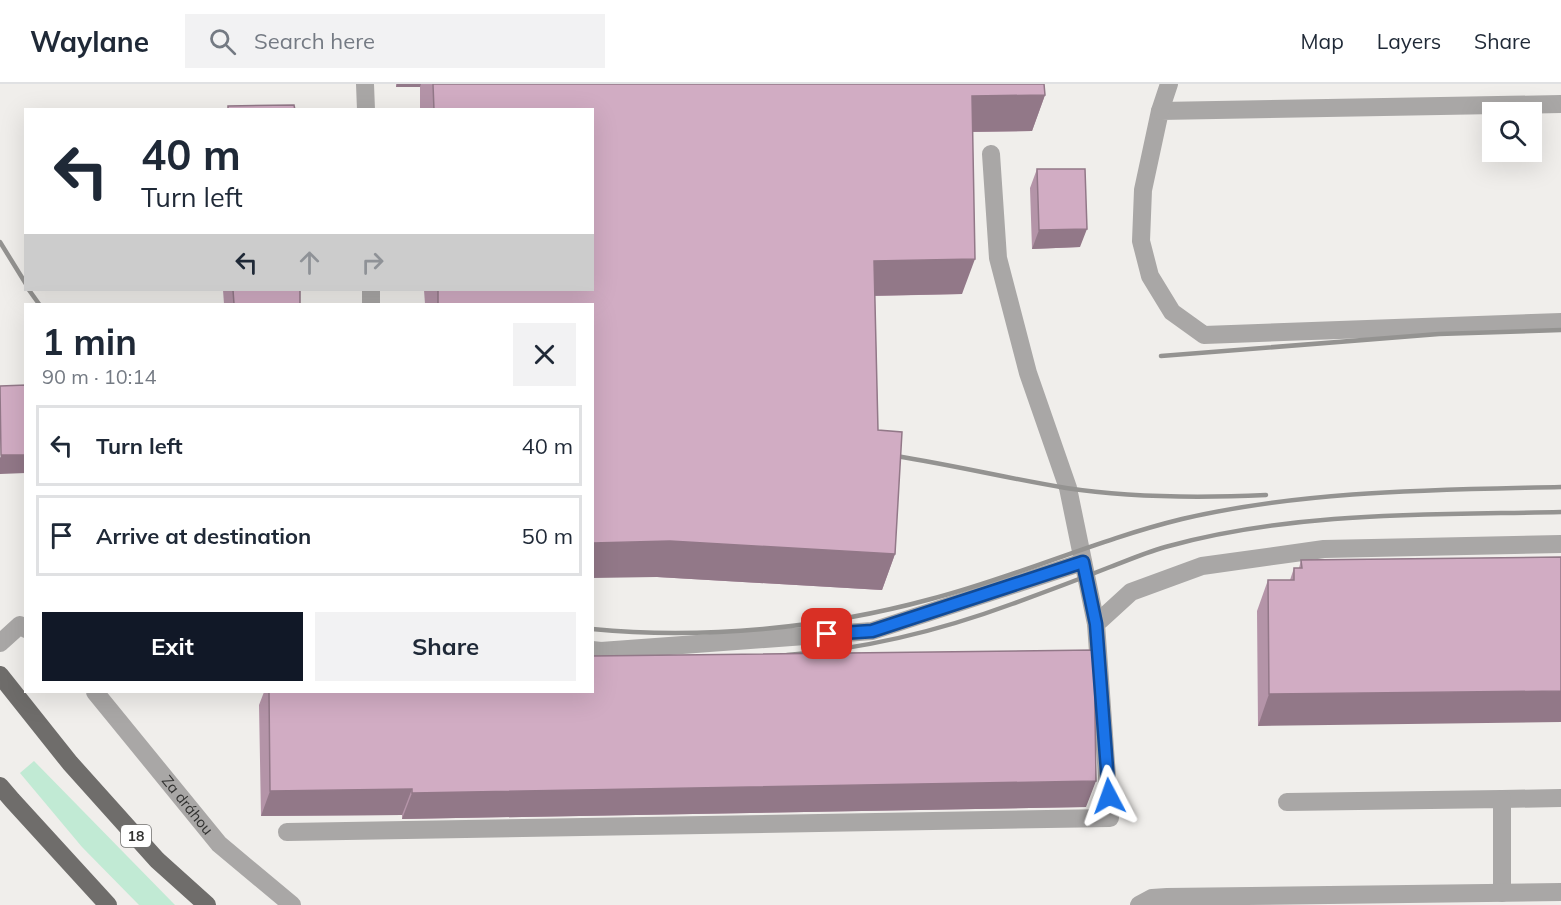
<!DOCTYPE html>
<html lang="en">
<head>
<meta charset="utf-8">
<style>
  :root { --surface:#fff; --page:#f2f2f3; --text:#1f2937; --muted:#747a83; --line:#e0e1e3; --accent:#111827 }
  body { margin:0; font-family:Mulish,sans-serif; background:var(--page); color:var(--text); height:100vh; display:flex; flex-direction:column; font-size:22px; white-space:nowrap }
  * { box-sizing:border-box; margin:0 }
  p { font-size:20px; color:var(--muted) }
  .icon { flex:none; width:33px; height:33px; fill:none; stroke:currentColor; stroke-width:2; stroke-linecap:round; stroke-linejoin:round }
  .map { position:relative; flex:1; overflow:hidden }
  .panel { position:absolute; left:24px; top:219px; width:570px; height:390px; display:flex; flex-direction:column; background:var(--surface); border-radius:0px; box-shadow:0 6px 24px #0002 }
  .panel>* { flex:none }
  .banner { position:absolute; left:24px; top:24px; width:570px; height:183px; border-radius:0px; box-shadow:0 6px 24px #0002; background:#fff; color:var(--text); overflow:hidden }
  .tools { position:absolute; left:1482px; top:18px; display:grid; gap:12px }
  .tools a { display:grid; place-items:center; width:60px; height:60px; border-radius:0px; background:var(--surface); box-shadow:0 6px 24px #0002; font-size:30px }
  .pin { position:absolute; display:grid; place-items:center; width:51px; height:51px; color:#fff; margin:-26px; border-radius:12px; box-shadow:0 3px 9px #0006 }
  .me { position:absolute; width:66px; margin:-33px; rotate:356deg; stroke-linejoin:round; filter:drop-shadow(0 0 4px #0008) }
  .turn { display:flex; align-items:center; gap:21px; height:126px; padding:0 18px; font-size:27px }
  .turn .icon { width:78px; height:78px; stroke-width:2.5 }
  .turn b { display:block; font-size:42px; line-height:51px }
  .lanes { display:flex; align-items:center; height:57px; padding:0 18px; background:#0003; justify-content:center; gap:30px; direction:ltr }
  .lanes .off { opacity:.35 }
  .round { display:grid; place-items:center; flex:none; width:63px; height:63px; border-radius:0px; background:var(--page) }
  .head { display:flex; align-items:center; justify-content:space-between; height:102px; padding:0 18px }
  h1 { font-size:36px; font-weight:700; line-height:45px }
  .cta { display:flex; gap:12px; margin-top:auto; padding:12px 18px }
  .cta a { flex:1; height:69px; border-radius:0px; background:var(--accent); color:#fff; font-size:24px; font-weight:700; line-height:69px; text-align:center }
  .cta a+a { background:var(--page); color:var(--text) }
  ul { padding:0; list-style:none }
  li { display:flex; align-items:center; gap:18px; height:81px; margin:0 12px 9px; padding:0 6px; border:3px solid var(--line); border-radius:0px }
  li div { flex:1 }
  li b { display:block; font-size:22px }
  li em { font-style:normal }
  header { display:flex; align-items:center; gap:36px; box-sizing:border-box; height:84px; padding:0 30px; background:var(--surface); border-bottom:2px solid var(--line) }
  header strong { font-size:28px }
  nav { display:flex; gap:33px; margin-inline-start:auto; font-size:21px }
  .search { width:420px; height:54px; background:var(--page); display:flex; align-items:center; gap:15px; box-sizing:border-box; padding:0 21px; border-radius:0px; color:var(--muted); font-size:22px }
  .map>svg:first-child { display:block }
  .green { fill:#c1ead4 }
  .lines { fill:none; stroke-linecap:round; stroke-linejoin:round }
  .minor { stroke:#a9a7a6; stroke-width:18 }
  .major { stroke:#6f6d6b; stroke-width:18 }
  .rail { stroke:#949391; stroke-width:4.5 }
  .wall { fill:#b494a8 }
  .shaded-wall { fill:#927888 }
  .building { fill:#d1acc3; stroke:#927888; stroke-width:1.5 }
  .route-casing { stroke:#114b97; stroke-width:15 }
  .route { stroke:#1a73e8; stroke-width:10 }
  .labels { text-anchor:middle; stroke-width:6; stroke-linejoin:round; paint-order:stroke }
  .shield { fill:#fff; stroke:#6f6f6e; stroke-width:1.5 }
  .shield-label { font-size:14px; font-weight:bold; fill:#313130 }
  .street-label { font-size:15px; fill:#313130; stroke:#fff }
</style>
</head>
<body>
<header>
<strong>Waylane</strong>
<div class="search"><svg class="icon" aria-label="search" viewBox="0 0 24 24"><circle cx="10" cy="10" r="6"/><path d="M15 15l6 6"/></svg>Search here</div>
<nav><a>Map</a><a>Layers</a><a>Share</a></nav>
</header>
<div class="map">
<svg width="1561" height="821" viewBox="0 0 1561 821">
  <rect width="100%" height="100%" fill="#f0eeeb"/>
  <path class="green" d="M34,677L175,821H139L82,763L20,689Z"/>
  <g class="lines">
    <g class="minor">
      <path d="M365,0L366,26"/>
      <path d="M1561,20L1160,27L1143,106L1141,157L1150,192L1172,228L1204,251L1561,238"/>
      <path d="M1160,27L1169,0"/>
      <path d="M991,70L998,174L1028,289L1068,404L1096,540"/>
      <path d="M371,206V220"/>
      <path d="M0,559L20,541L26,545"/>
      <path d="M592,566L601,567L872,547L1083,478"/>
      <path id="s1" d="M95,608L219,760L292,821"/>
      <path d="M1502,715L1561,714"/>
      <path d="M1287,718L1502,715V809"/>
      <path d="M287,748L1110,734L1096,540L1131,508L1202,482L1324,465L1561,460"/>
      <path d="M1139,821L1152,814L1167,813L1561,808"/>
    </g>
    <path class="major" d="M0,591L70,679L157,776L207,821
      M0,702L12,716L108,821"/>
    <path class="rail" d="M0,158L26,200
      M29,206L39,220
      M1161,272L1439,250L1561,246
      M883,370C945,379 1005,394 1066,404C1132,414 1200,414 1266,411
      M592,545C702,556 825,544 931,515C1016,493 1096,456 1182,435C1306,406 1434,406 1561,403
      M787,571C865,565 939,547 1012,520C1045,508 1077,496 1110,483C1129,476 1149,467 1169,462C1297,427 1430,431 1561,428"/>
  </g>
  <path class="wall" d="M396,0H1044L1045,11L1032,47L973,48L962,210L875,212L878,346L895,470L882,506L657,493L592,220H425L424,206H592V26H420V3H396Z
    M1037,85L1080,163L1032,165L1030,104Z
    M223,206H300V220H224Z
    M1561,473L1258,642L1257,527L1268,496H1290L1294,484H1299L1301,476Z
    M264,608H592L1086,723L402,735V731L261,732L259,621Z"/>
  <path class="shaded-wall" d="M397,0H421L420,3H396Z
    M1045,11L1032,47L959,48L972,12Z
    M1087,145L1080,163L1032,165L1039,146Z
    M975,175L962,210L861,212L874,177Z
    M1,371H26V389L0,390V374Z
    M670,457L895,470L882,506L657,493L592,494V459Z
    M1561,607V638L1258,642L1269,610Z
    M1096,697L1086,723L402,735L412,709Z
    M412,705L402,731L261,732L270,707Z"/>
  <path class="building" d="M433,0H1044L1045,11L972,12L975,175L874,177L878,346L902,348L895,470L670,457L592,459V220H438V206H592V26H434Z
    M294,21L295,26H228V22Z
    M1037,85H1085L1087,145L1039,146Z
    M233,206H300V220H234Z
    M26,301V371H1L0,302Z
    M1561,473V607L1269,610L1268,496H1294V484H1302L1301,476Z
    M1094,566L1096,697L412,709V705L270,707L269,608H592V572Z"/>
  <g class="lines">
    <defs>
      <path id="route" d="M827,550L872,547L1083,478L1096,540L1109,712"/>
    </defs>
    <use href="#route" class="route-casing"/>
    <use href="#route" class="route"/>
  </g>
  <g class="labels">
    <rect class="shield" x="121" y="741" width="30" height="22" rx="4.5"/>
    <g class="shield-label">
      <text x="136" y="757">18</text>
    </g>
    <g class="street-label">
      <text dy="5" stroke="none"><textPath href="#s1" startOffset="146">Za dráhou</textPath></text>
    </g>
  </g>
</svg>
<div class="tools">
<a><svg class="icon" aria-label="search" viewBox="0 0 24 24"><circle cx="10" cy="10" r="6"/><path d="M15 15l6 6"/></svg></a>
</div>
<div class="pin" style="left:827px;top:550px;background:#d93025"><svg class="icon" aria-label="arrive" viewBox="0 0 24 24"><path d="M6 21V4h12l-3 4 3 4H6"/></svg></div>
<svg class="me" style="left:1109px;top:712px" viewBox="-20 -20 40 40"><path d="M0-17L14 15 0 8-14 15z" fill="#1a73e8" stroke="#fff" stroke-width="4"/></svg>
<div class="banner">
<div class="turn"><svg class="icon" aria-label="left" viewBox="0 0 24 24"><path d="M17 20v-9H6M10 6l-5 5 5 5"/></svg><div><b>40 m</b>Turn left</div></div>
<div class="lanes"><svg class="icon" aria-label="left" viewBox="0 0 24 24"><path d="M17 20v-9H6M10 6l-5 5 5 5"/></svg><svg class="icon off" aria-label="ahead" viewBox="0 0 24 24"><path d="M12 20V5M6 11l6-6 6 6"/></svg><svg class="icon off" aria-label="right" viewBox="0 0 24 24"><path d="M7 20v-9h11M14 6l5 5-5 5"/></svg></div>
</div>
<section class="panel">
<div class="head"><div><h1>1 min</h1><p>90 m · 10:14</p></div><a class="round"><svg class="icon" aria-label="close" viewBox="0 0 24 24"><path d="M6 6l12 12M18 6L6 18"/></svg></a></div>
<ul>
<li><svg class="icon" aria-label="left" viewBox="0 0 24 24"><path d="M17 20v-9H6M10 6l-5 5 5 5"/></svg><div><b>Turn left</b></div><em>40 m</em></li>
<li><svg class="icon" aria-label="arrive" viewBox="0 0 24 24"><path d="M6 21V4h12l-3 4 3 4H6"/></svg><div><b>Arrive at destination</b></div><em>50 m</em></li>
</ul>
<div class="cta"><a>Exit</a><a>Share</a></div>
</section>
</div>
</body>
</html>
